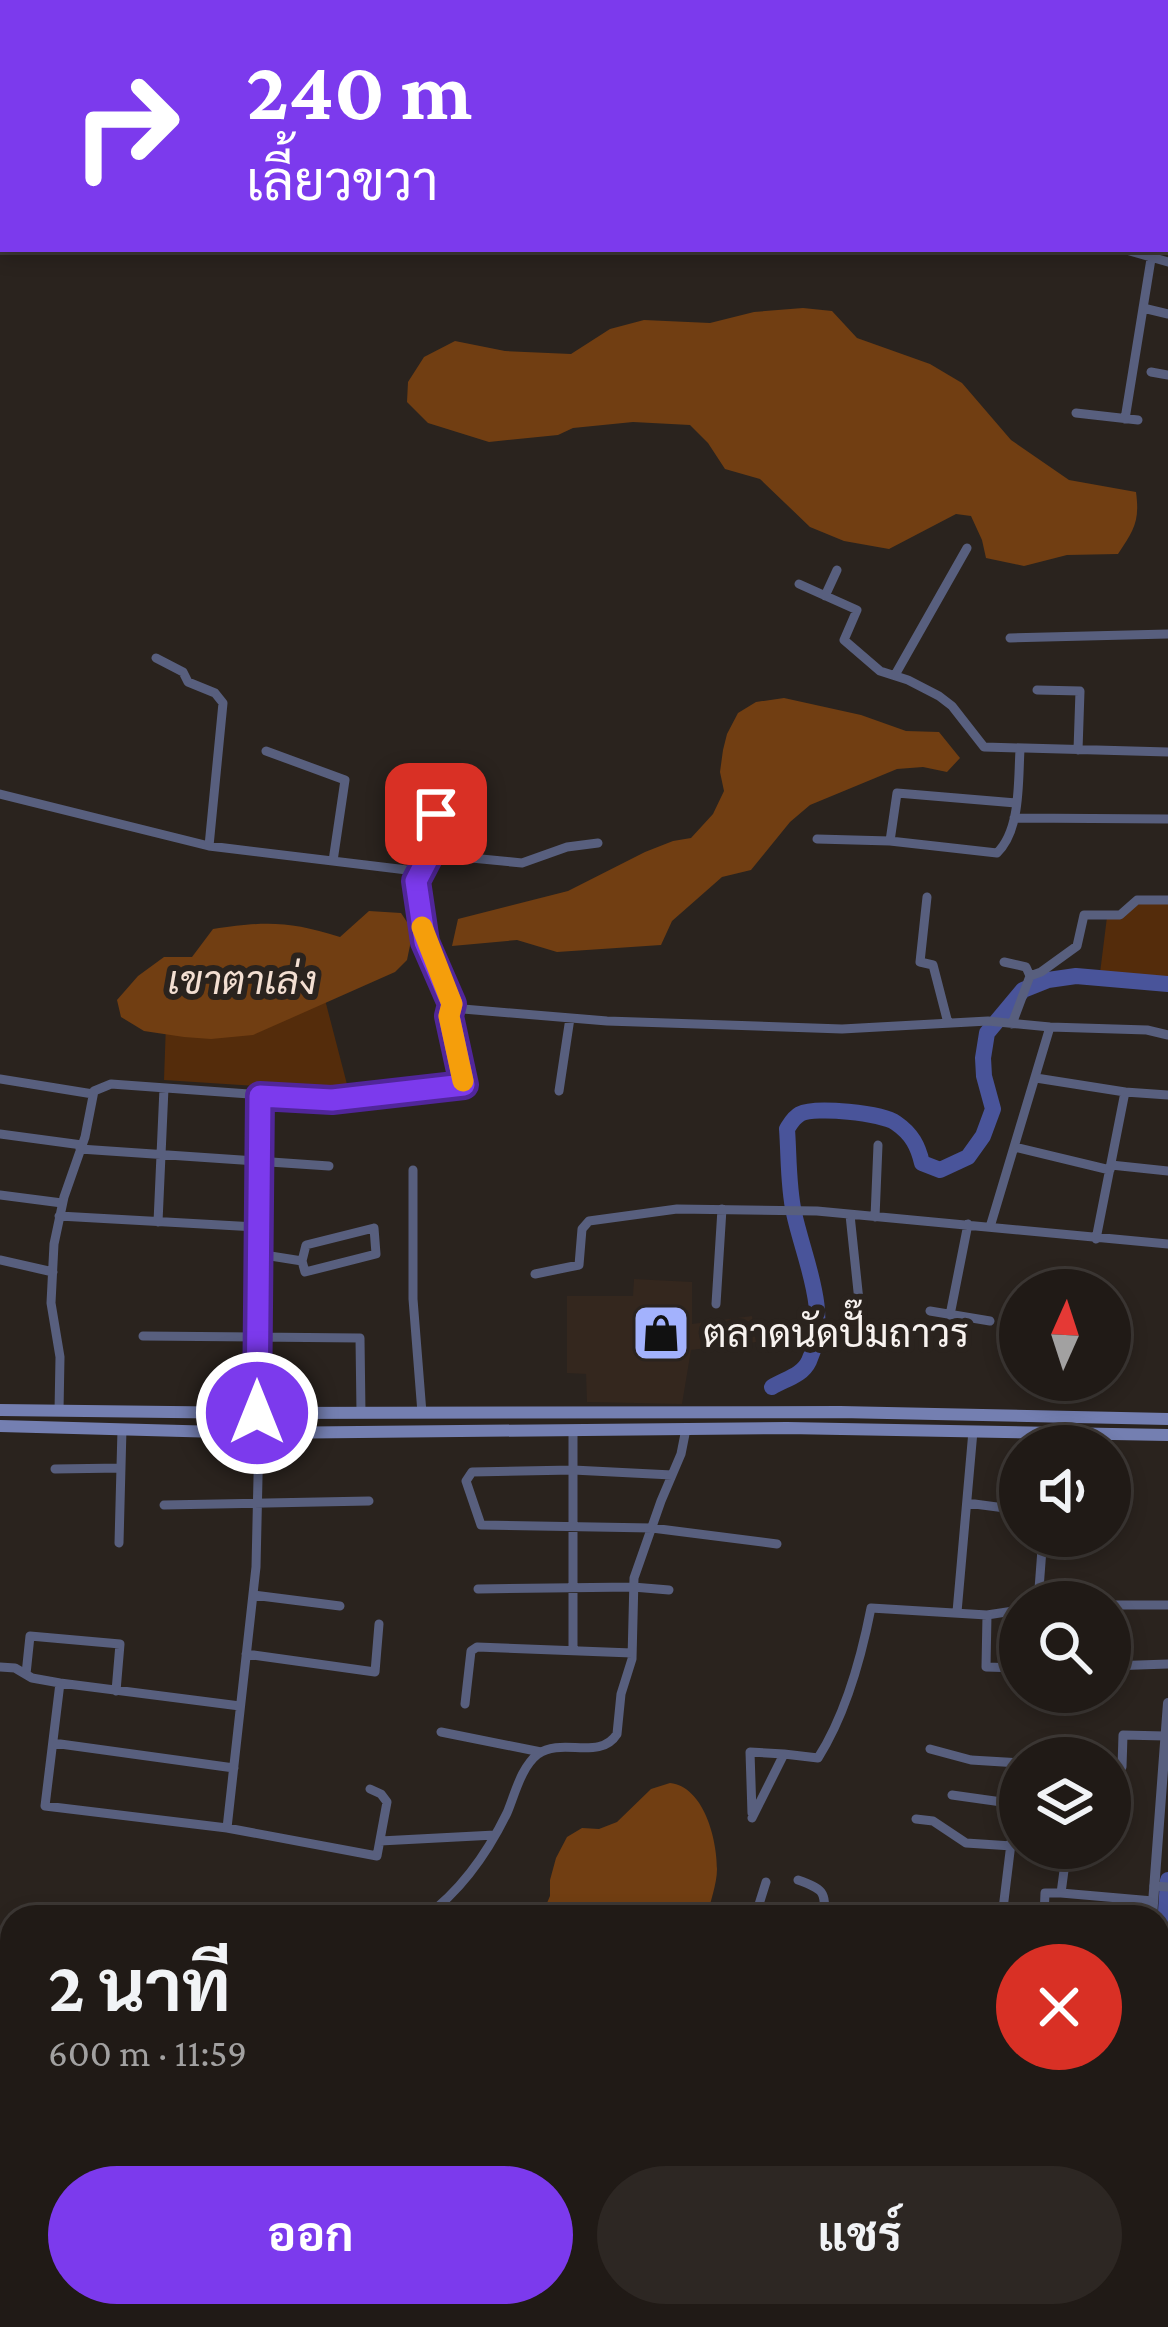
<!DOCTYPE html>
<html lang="th">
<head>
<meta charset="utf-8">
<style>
  :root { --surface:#201a16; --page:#2d2723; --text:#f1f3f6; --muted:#a2a1a1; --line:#3d3835; --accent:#7c3aed }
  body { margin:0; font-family:"Crimson Pro",Sarabun,serif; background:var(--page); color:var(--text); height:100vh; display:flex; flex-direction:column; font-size:45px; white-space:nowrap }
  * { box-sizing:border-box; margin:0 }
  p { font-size:39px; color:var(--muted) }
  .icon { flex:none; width:66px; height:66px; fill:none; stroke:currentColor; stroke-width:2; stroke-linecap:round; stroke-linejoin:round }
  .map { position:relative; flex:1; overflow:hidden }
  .panel { position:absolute; left:0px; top:1905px; width:1170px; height:423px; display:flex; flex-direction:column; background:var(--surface); border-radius:36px 36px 0 0; box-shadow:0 6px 18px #0003,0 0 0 3px var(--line) }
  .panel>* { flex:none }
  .top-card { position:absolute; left:0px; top:0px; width:1170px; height:252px; box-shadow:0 6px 18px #0003,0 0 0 3px var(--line); background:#7c3aed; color:#fff; overflow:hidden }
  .needle { width:78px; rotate:3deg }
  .controls { position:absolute; left:999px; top:1269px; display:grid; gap:24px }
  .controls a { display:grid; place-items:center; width:132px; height:132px; border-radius:50%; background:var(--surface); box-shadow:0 6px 18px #0003,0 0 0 3px var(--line); font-size:60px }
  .pin { position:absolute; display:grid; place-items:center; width:102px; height:102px; color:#fff; margin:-51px; border-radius:24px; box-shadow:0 6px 18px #0006 }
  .me { position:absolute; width:132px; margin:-66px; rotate:0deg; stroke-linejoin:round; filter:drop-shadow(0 0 9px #0008) }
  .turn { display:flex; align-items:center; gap:42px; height:252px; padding:0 48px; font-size:54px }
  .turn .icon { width:156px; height:156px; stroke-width:2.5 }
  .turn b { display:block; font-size:84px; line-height:102px }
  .round { display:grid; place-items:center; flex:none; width:126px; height:126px; border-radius:63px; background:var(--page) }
  .head { display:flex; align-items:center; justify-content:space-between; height:204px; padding:0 48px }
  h1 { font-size:72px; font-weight:700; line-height:90px }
  .action { display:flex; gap:24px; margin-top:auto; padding:24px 48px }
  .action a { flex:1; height:138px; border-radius:72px; background:var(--accent); color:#fff; font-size:48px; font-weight:700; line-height:138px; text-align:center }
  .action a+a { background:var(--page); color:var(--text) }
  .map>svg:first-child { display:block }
  .built { fill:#34271e }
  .green { fill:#542c0b }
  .forest { fill:#713e12 }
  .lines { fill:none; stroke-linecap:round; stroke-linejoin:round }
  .river { stroke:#49549a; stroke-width:16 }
  .minor { stroke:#585f7e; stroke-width:9 }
  .tertiary { stroke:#585f7e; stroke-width:10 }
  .secondary { stroke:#747fb1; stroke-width:12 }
  .trunk { stroke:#95a3eb; stroke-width:15 }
  .trunk-bridge { stroke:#95a3eb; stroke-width:15 }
  .route-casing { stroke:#51269a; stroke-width:30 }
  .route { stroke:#7c3aed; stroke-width:21 }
  .slow { stroke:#f59e0b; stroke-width:21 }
  .labels { text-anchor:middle; stroke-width:12; stroke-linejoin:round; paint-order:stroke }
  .park-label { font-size:39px; font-style:italic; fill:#f3dfd2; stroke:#2a231e }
  .poi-label { font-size:39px; fill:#f7f2ef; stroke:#2a231e; text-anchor:start }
</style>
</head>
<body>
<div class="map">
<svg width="1168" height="2327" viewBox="0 0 1168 2327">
  <rect width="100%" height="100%" fill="#2a231e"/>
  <path class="built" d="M634,1279L692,1282V1324L752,1316L756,1342L691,1350L682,1404L587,1402L586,1374L567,1373V1296H633Z"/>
  <path class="green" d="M1137,900H1168V989L1099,981L1107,917L1120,915Z
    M323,992L349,1092L164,1080L166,1023Z"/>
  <path class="forest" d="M803,308L832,311L857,338L930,364L962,383L1011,440L1069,480L1136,492C1140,521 1134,530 1118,554L1067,555L1024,566L986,558L982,540L971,516L956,514L889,549L844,541L810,527L760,479L725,469L708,443L690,425L633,422L573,428L558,435L489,442L428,423L407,402L408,382L424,357L455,341L505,351L571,354L610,329L644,320L710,323L754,312Z
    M784,698L861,715L906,731L939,732L960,758L947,772L923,767L897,769L810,805L790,822L751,870L722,877L672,921L661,945L557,952L517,940L452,946L458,919L568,891L645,852L673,841L691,838L713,814L724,791L720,772L723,750L727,734L738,713L756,702Z
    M369,911L401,913L413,931L407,960L395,972L253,1035L211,1039L184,1037L144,1031L121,1017L117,1000L138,976L164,957H192L213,929C266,921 289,921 340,937Z
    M670,1783C704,1787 717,1839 717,1869C717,1884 710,1902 707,1917H541L550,1896V1880L556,1858L567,1837L582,1828L599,1829L617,1822L651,1789Z"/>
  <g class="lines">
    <path class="river" d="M772,1387C785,1379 802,1376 809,1361C831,1313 804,1260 794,1213C788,1186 789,1156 787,1129C791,1123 793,1118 800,1114C815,1106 882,1113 896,1123C912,1134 918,1146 922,1163L940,1170L968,1157L983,1136L993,1109L984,1076L983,1058L987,1033L1023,990L1048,980L1076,976L1168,984
      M1158,2041L1168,1880
      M1158,2076L1168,2071
      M1141,2318V2316"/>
    <path class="minor" d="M319,0V3
      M466,0L467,3
      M599,0L606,3
      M811,0V3
      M883,0L884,3
      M680,3V0
      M738,3V0
      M923,3V0
      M1002,3V0
      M1138,3L1139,0
      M1123,249L1168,262
      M1143,308L1168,314
      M1151,372L1168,375
      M1076,413L1138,420
      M1125,419L1151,259
      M799,584L857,610L844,640L880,671L908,680L939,696L952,706L984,747L1168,752
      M825,596L837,570
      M1010,638L1168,634
      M156,658L183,672L188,682L215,693L223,703L209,846
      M895,675L967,548
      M1037,690L1080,691L1078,750
      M266,751L345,780L333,861
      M0,794L209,846L407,870L416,881L425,942L450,1001L463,1009L607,1021L842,1029L988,1021L1050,1027L1147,1030L1168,1035
      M405,803L436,814L440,818L430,854
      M1014,818L1168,819
      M817,839L890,841L997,853C1021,830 1018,781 1020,750
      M890,841L897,793L1016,803
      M416,881L430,854L522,863L567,847L598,843
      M927,897L920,962L933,965L948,1023
      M1004,962L1026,967L1030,976
      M1012,1024L1030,976L1041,972L1077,946L1084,915H1120L1137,900H1168
      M1036,1078L1125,1092L1168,1095
      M0,1079L93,1094
      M559,1091L570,1018
      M0,1134L82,1145
      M1014,1147L1110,1170
      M80,1149L329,1166
      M1111,1165L1168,1171
      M413,1170V1299L422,1413
      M0,1195L62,1203
      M850,1215L861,1320
      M59,1216L258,1227
      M875,1217L878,1145
      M158,1222L164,1088
      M990,1227L1050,1027
      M1096,1239L1125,1092
      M258,1254L302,1261L305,1272L376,1254L374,1228L306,1245L302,1261
      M0,1260L53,1272
      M535,1274L579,1265L582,1229L589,1221L677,1209L817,1211L1168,1244
      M716,1304L722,1209
      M930,1311L990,1321
      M950,1315L968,1224
      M143,1336L360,1338L361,1413
      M59,1411L60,1357L51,1303L54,1244L64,1197L85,1137L94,1091L111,1084L332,1100L464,1085L449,1016L452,1004
      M257,1413L260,1096
      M55,1469L121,1468
      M672,1475L573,1470L472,1472L466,1481L481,1525L652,1528L777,1544
      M967,1503L1020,1510
      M164,1505L369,1501
      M119,1543L122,1429
      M478,1589L633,1587L669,1590
      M253,1595L340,1606
      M1038,1602L1043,1536
      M1110,1605H1168
      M957,1612L973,1431
      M987,1615L986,1667L1020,1668
      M573,1650V1430
      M246,1654L375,1672L379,1624
      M1110,1666L1168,1664
      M0,1667L15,1668L32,1678L60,1683L240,1706
      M26,1674L30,1636L120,1644L116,1691
      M60,1683L45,1806L227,1828L377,1856L387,1802L381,1794L370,1789
      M465,1704L471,1651L477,1647L632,1653
      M441,1732L541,1752
      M53,1743L234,1768
      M930,1749L971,1760L1020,1763
      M1110,1766L1122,1767L1123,1735L1165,1736
      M952,1795L1016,1804
      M752,1813L750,1752L784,1754
      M752,1818L784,1754L818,1758C846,1714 861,1659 871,1608L987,1615L1020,1610
      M916,1819L933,1821L966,1843L1012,1846
      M227,1828L256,1567L259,1433
      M380,1841L495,1835
      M1067,1848L1061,1893L1153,1901
      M798,1880C823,1889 826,1891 824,1917
      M1154,1886L1168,1887
      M425,1917C462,1890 487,1854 507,1813C515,1794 521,1767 538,1754C562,1737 600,1761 617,1734L621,1694L632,1659L634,1578L661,1501L681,1454L686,1429
      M755,1917L766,1882
      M1002,1917L1020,1770
      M1044,1917L1045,1893H1061
      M1158,1941L1168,1942
      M1158,1953H1168
      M1158,1975L1168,1976
      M1158,1991L1168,1992
      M1158,2059L1166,2060L1168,2031
      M995,2316L1157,2324
      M191,2327L194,2316"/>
    <path class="tertiary" d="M1152,1917L1168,1703
      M1129,2327V2316"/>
    <path class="secondary" d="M0,1410L257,1413L840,1412L1168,1419
      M0,1426L259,1433L787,1428L1168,1435"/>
    <path class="trunk" d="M0,2123L12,2129
      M0,2195L12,2206
      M240,2316L263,2327
      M280,2316L304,2327
      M336,2316L358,2327
      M369,2316L392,2327
      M395,2316L418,2327"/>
    <path class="trunk-bridge" d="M0,2162L12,2151"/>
  </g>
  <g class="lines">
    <defs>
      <path id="route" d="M257,1413L260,1096L332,1100L464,1085L449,1016L452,1004L425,942L416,881L430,854L441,820L436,814"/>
    </defs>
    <use href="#route" class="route-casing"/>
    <use href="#route" class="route"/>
    <path class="slow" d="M422,927L452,1004L449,1016L463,1081"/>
  </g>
  <defs>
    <symbol id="shop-square" viewBox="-11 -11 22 22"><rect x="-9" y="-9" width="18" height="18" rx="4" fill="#a3b2fd" stroke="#2a231e"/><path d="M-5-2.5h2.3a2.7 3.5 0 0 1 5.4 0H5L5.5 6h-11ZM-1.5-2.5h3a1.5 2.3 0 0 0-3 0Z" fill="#111"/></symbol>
  </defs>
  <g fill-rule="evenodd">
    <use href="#shop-square" x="628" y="1300" width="66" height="66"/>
  </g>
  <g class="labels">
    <g class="park-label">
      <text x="242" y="994">เขาตาเล่ง</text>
    </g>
    <g class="poi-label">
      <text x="703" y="1347">ตลาดนัดปั๊มถาวร</text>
    </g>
  </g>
</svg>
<div class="controls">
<a><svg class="needle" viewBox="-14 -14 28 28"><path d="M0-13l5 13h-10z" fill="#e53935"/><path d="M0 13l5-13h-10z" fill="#a2a1a1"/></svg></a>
<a><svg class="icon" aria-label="sound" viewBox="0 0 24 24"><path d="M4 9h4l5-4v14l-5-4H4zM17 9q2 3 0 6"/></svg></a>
<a><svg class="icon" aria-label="search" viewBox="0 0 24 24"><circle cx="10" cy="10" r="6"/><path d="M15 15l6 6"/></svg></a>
<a><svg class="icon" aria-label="layers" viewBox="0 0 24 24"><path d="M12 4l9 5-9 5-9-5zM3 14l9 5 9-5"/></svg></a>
</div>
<div class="pin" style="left:436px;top:814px;background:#d93025"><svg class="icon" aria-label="arrive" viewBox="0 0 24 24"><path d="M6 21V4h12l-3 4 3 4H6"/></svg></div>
<svg class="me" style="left:257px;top:1413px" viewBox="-20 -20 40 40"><circle r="17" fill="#7c3aed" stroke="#fff" stroke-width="3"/><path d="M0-11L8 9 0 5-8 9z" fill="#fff"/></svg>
<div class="top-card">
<div class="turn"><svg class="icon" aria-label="right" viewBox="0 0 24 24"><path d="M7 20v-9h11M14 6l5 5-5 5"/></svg><div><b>240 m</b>เลี้ยวขวา</div></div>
</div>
<section class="panel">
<div class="head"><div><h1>2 นาที</h1><p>600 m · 11:59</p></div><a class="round" style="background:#d93025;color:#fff"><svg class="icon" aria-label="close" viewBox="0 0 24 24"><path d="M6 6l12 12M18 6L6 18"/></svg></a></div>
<div class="action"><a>ออก</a><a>แชร์</a></div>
</section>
</div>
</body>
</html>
